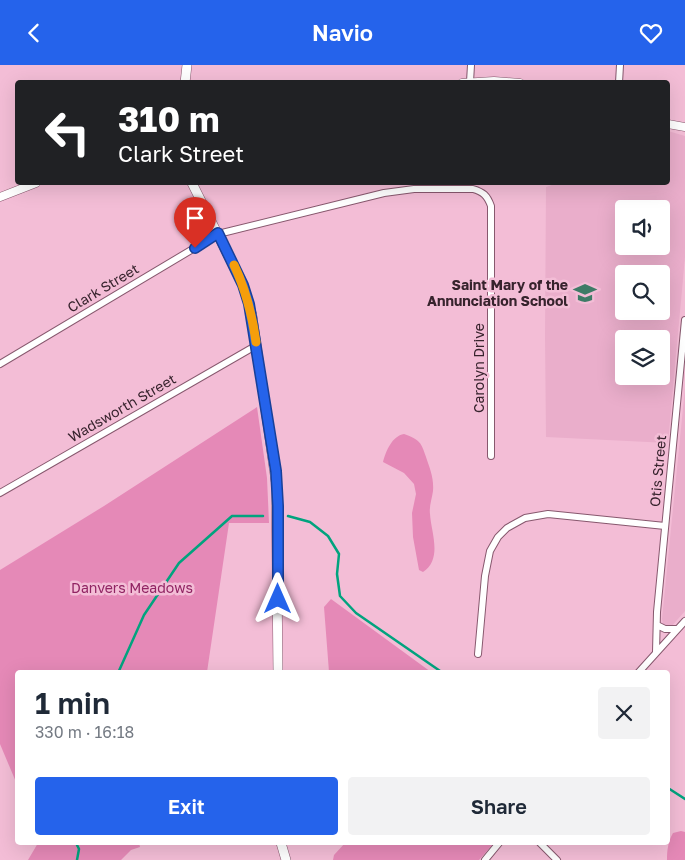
<!DOCTYPE html>
<html lang="en">
<head>
<meta charset="utf-8">
<style>
  :root { --surface:#fff; --page:#f2f2f3; --text:#1f2937; --muted:#747a83; --accent:#2563eb }
  body { margin:0; font-family:"Golos Text",sans-serif; background:var(--page); color:var(--text); height:100vh; display:flex; flex-direction:column; font-size:19px; white-space:nowrap }
  * { box-sizing:border-box; margin:0 }
  p { font-size:16px; color:var(--muted) }
  .icon { flex:none; width:28px; height:28px; fill:none; stroke:currentColor; stroke-width:2; stroke-linecap:round; stroke-linejoin:round }
  .map { position:relative; flex:1; overflow:hidden }
  .side { position:absolute; left:15px; top:605px; width:655px; height:175px; display:flex; flex-direction:column; background:var(--surface); border-radius:5px; box-shadow:0 5px 20px #0002 }
  .side>* { flex:none }
  .guide { position:absolute; left:15px; top:15px; width:655px; height:105px; border-radius:5px; box-shadow:0 5px 20px #0002; background:#202124; color:#fff; overflow:hidden }
  .controls { position:absolute; left:615px; top:135px; display:grid; gap:10px }
  .controls a { display:grid; place-items:center; width:55px; height:55px; border-radius:5px; background:var(--surface); box-shadow:0 5px 20px #0002; font-size:25px }
  .pin { position:absolute; display:grid; place-items:center; width:42px; height:42px; color:#fff; margin:-51px -21px; border-radius:50% 50% 50% 0; rotate:-45deg; box-shadow:0 0 5px #0007 }
  .pin .icon { rotate:45deg }
  .me { position:absolute; width:55px; margin:-28px; rotate:0deg; stroke-linejoin:round; filter:drop-shadow(0 0 4px #0008) }
  .turn { display:flex; align-items:center; gap:18px; height:105px; padding:0 20px; font-size:22px }
  .turn .icon { width:65px; height:65px; stroke-width:2.5 }
  .turn b { display:block; font-size:35px; line-height:42px }
  .round { display:grid; place-items:center; flex:none; width:52px; height:52px; border-radius:5px; background:var(--page) }
  .summary { display:flex; align-items:center; justify-content:space-between; height:85px; padding:0 20px }
  h1 { font-size:30px; font-weight:600; line-height:38px }
  .action { display:flex; gap:10px; margin-top:auto; padding:10px 20px }
  .action a { flex:1; height:58px; border-radius:5px; background:var(--accent); color:#fff; font-size:20px; font-weight:600; line-height:58px; text-align:center }
  .action a+a { background:var(--page); color:var(--text) }
  header { display:flex; justify-content:space-between; align-items:center; height:65px; padding:0 20px; background:var(--accent); color:#fff; font-size:22px; font-weight:600 }
  .map>svg:first-child { display:block }
  .built { fill:#eaaecb; fill-rule:evenodd }
  .green { fill:#e589b7 }
  .lines { fill:none; stroke-linecap:round; stroke-linejoin:round }
  .stream { stroke:#01a37e; stroke-width:2.5 }
  .minor-casing { stroke:#87586e; stroke-width:8 }
  .tertiary-casing { stroke:#87586e; stroke-width:9 }
  .secondary-casing { stroke:#87586e; stroke-width:10 }
  .minor { stroke:#fff; stroke-width:6 }
  .tertiary { stroke:#fff; stroke-width:8 }
  .secondary { stroke:#fff; stroke-width:9 }
  .route-casing { stroke:#184099; stroke-width:12 }
  .route { stroke:#2563eb; stroke-width:9 }
  .slow { stroke:#f59e0b; stroke-width:9 }
  .labels { text-anchor:middle; stroke-width:5; stroke-linejoin:round; paint-order:stroke }
  .poi-label { font-size:14px; font-weight:bold; fill:#37232d; stroke:#f3bdd6; text-anchor:end }
  .street-label { font-size:14px; fill:#37232d; stroke:#f3bdd6 }
  .park-label { font-size:14px; fill:#912463; stroke:#f3bdd6 }
</style>
</head>
<body>
<header><svg class="icon" aria-label="back" viewBox="0 0 24 24"><path d="M15 5l-7 7 7 7"/></svg>Navio<svg class="icon" aria-label="heart" viewBox="0 0 24 24"><path d="M12 20l-8-8c-3-5 5-10 8-4 3-6 11-1 8 4z"/></svg></header>
<div class="map">
<svg width="685" height="795" viewBox="0 0 685 795">
  <rect width="100%" height="100%" fill="#f3bdd6"/>
  <path class="built" d="M668,66L685,71V192L668,378L546,372L545,272L546,122L558,118H668ZM624,144H661V181H624ZM624,209H661V246H624ZM624,274H661V311H624Z
    M685,323V546L670,563L666,562L663,559L662,554Z"/>
  <path class="green" d="M257,342L267,413L269,458H229L207,607L18,608L17,727L16,717L0,679V505L104,441Z
    M404,369C420,375 421,377 426,392C430,404 434,413 433,426C432,434 429,441 430,449C431,467 443,494 423,507L419,505L413,472L412,448L416,429L414,419L404,408L383,397C386,386 392,371 404,369Z
    M331,534L431,607H329L324,542Z
    M681,766L685,767V795H667C667,785 668,777 673,768Z
    M38,778H139L140,782L131,785L121,795H28Z
    M345,778H494L479,795H333L334,790Z"/>
  <g class="lines">
    <path class="stream" d="M288,451L310,457L328,471L339,489L337,509L340,531L356,548L443,608
      M118,608L144,550L179,498L232,451H263
      M668,723L685,734
      M76,778L79,784L77,795"/>
    <defs>
      <path id="minor" d="M470,17L471,0
        M619,18L620,0
        M0,299L218,169L384,128L414,124H473C483,127 487,130 491,141V391
        M0,428L257,280
        M657,560L665,564H677
        M656,587L657,547L685,255
        M478,589L485,511L490,486L498,472L507,463L525,453L548,449L665,461
        M638,608L685,556
        M540,778L557,795
        M485,795L499,778"/>
      <path id="tertiary" d="M462,18L494,16L520,18
        M668,59L685,62
        M0,132L36,118"/>
      <path id="secondary" d="M185,18L187,0
        M192,118L243,220L252,250L276,417L278,608
        M281,778L286,795"/>
    </defs>
    <use href="#minor" class="minor-casing"/>
    <use href="#tertiary" class="tertiary-casing"/>
    <use href="#secondary" class="secondary-casing"/>
    <use href="#minor" class="minor"/>
    <use href="#tertiary" class="tertiary"/>
    <use href="#secondary" class="secondary"/>
  </g>
  <g class="lines">
    <defs>
      <path id="route" d="M195,183L218,168L243,220L249,239L276,406L278,441V534"/>
    </defs>
    <use href="#route" class="route-casing"/>
    <use href="#route" class="route"/>
    <path class="slow" d="M234,200C246,225 252,249 256,277"/>
  </g>
  <defs>
    <symbol id="school-bare" viewBox="-9 -9 18 18"><path d="M0-5L7-2L0 1L-7-2ZM-4 1L0 2.5L4 1V4Q0 6-4 4Z" fill="#3e7b66" stroke="#f3bdd6" stroke-width="2.5" paint-order="stroke"/></symbol>
  </defs>
  <g fill-rule="evenodd">
    <use href="#school-bare" x="569" y="212" width="32" height="32"/>
  </g>
  <g class="labels">
    <g class="poi-label">
      <text x="568" y="225">Saint Mary of the<tspan x="568" dy="16">Annunciation School</tspan></text>
    </g>
    <g class="street-label">
      <text transform="translate(103 223) rotate(-31)" y="5">Clark Street</text>
      <text transform="translate(479 303) rotate(-90)" y="5">Carolyn Drive</text>
      <text transform="translate(122 343) rotate(-30)" y="5">Wadsworth Street</text>
      <text transform="translate(658 406) rotate(-85)" y="5">Otis Street</text>
    </g>
    <g class="park-label">
      <text x="132" y="528">Danvers Meadows</text>
    </g>
  </g>
</svg>
<div class="controls">
<a><svg class="icon" aria-label="sound" viewBox="0 0 24 24"><path d="M4 9h4l5-4v14l-5-4H4zM17 9q2 3 0 6"/></svg></a>
<a><svg class="icon" aria-label="search" viewBox="0 0 24 24"><circle cx="10" cy="10" r="6"/><path d="M15 15l6 6"/></svg></a>
<a><svg class="icon" aria-label="layers" viewBox="0 0 24 24"><path d="M12 4l9 5-9 5-9-5zM3 14l9 5 9-5"/></svg></a>
</div>
<div class="pin" style="left:195px;top:183px;background:#d93025"><svg class="icon" aria-label="arrive" viewBox="0 0 24 24"><path d="M6 21V4h12l-3 4 3 4H6"/></svg></div>
<svg class="me" style="left:278px;top:534px" viewBox="-20 -20 40 40"><path d="M0-17L14 15 0 8-14 15z" fill="#2563eb" stroke="#fff" stroke-width="4"/></svg>
<div class="guide">
<div class="turn"><svg class="icon" aria-label="left" viewBox="0 0 24 24"><path d="M17 20v-9H6M10 6l-5 5 5 5"/></svg><div><b>310 m</b>Clark Street</div></div>
</div>
<section class="side">
<div class="summary"><div><h1>1 min</h1><p>330 m · 16:18</p></div><a class="round"><svg class="icon" aria-label="close" viewBox="0 0 24 24"><path d="M6 6l12 12M18 6L6 18"/></svg></a></div>
<div class="action"><a>Exit</a><a>Share</a></div>
</section>
</div>
</body>
</html>
